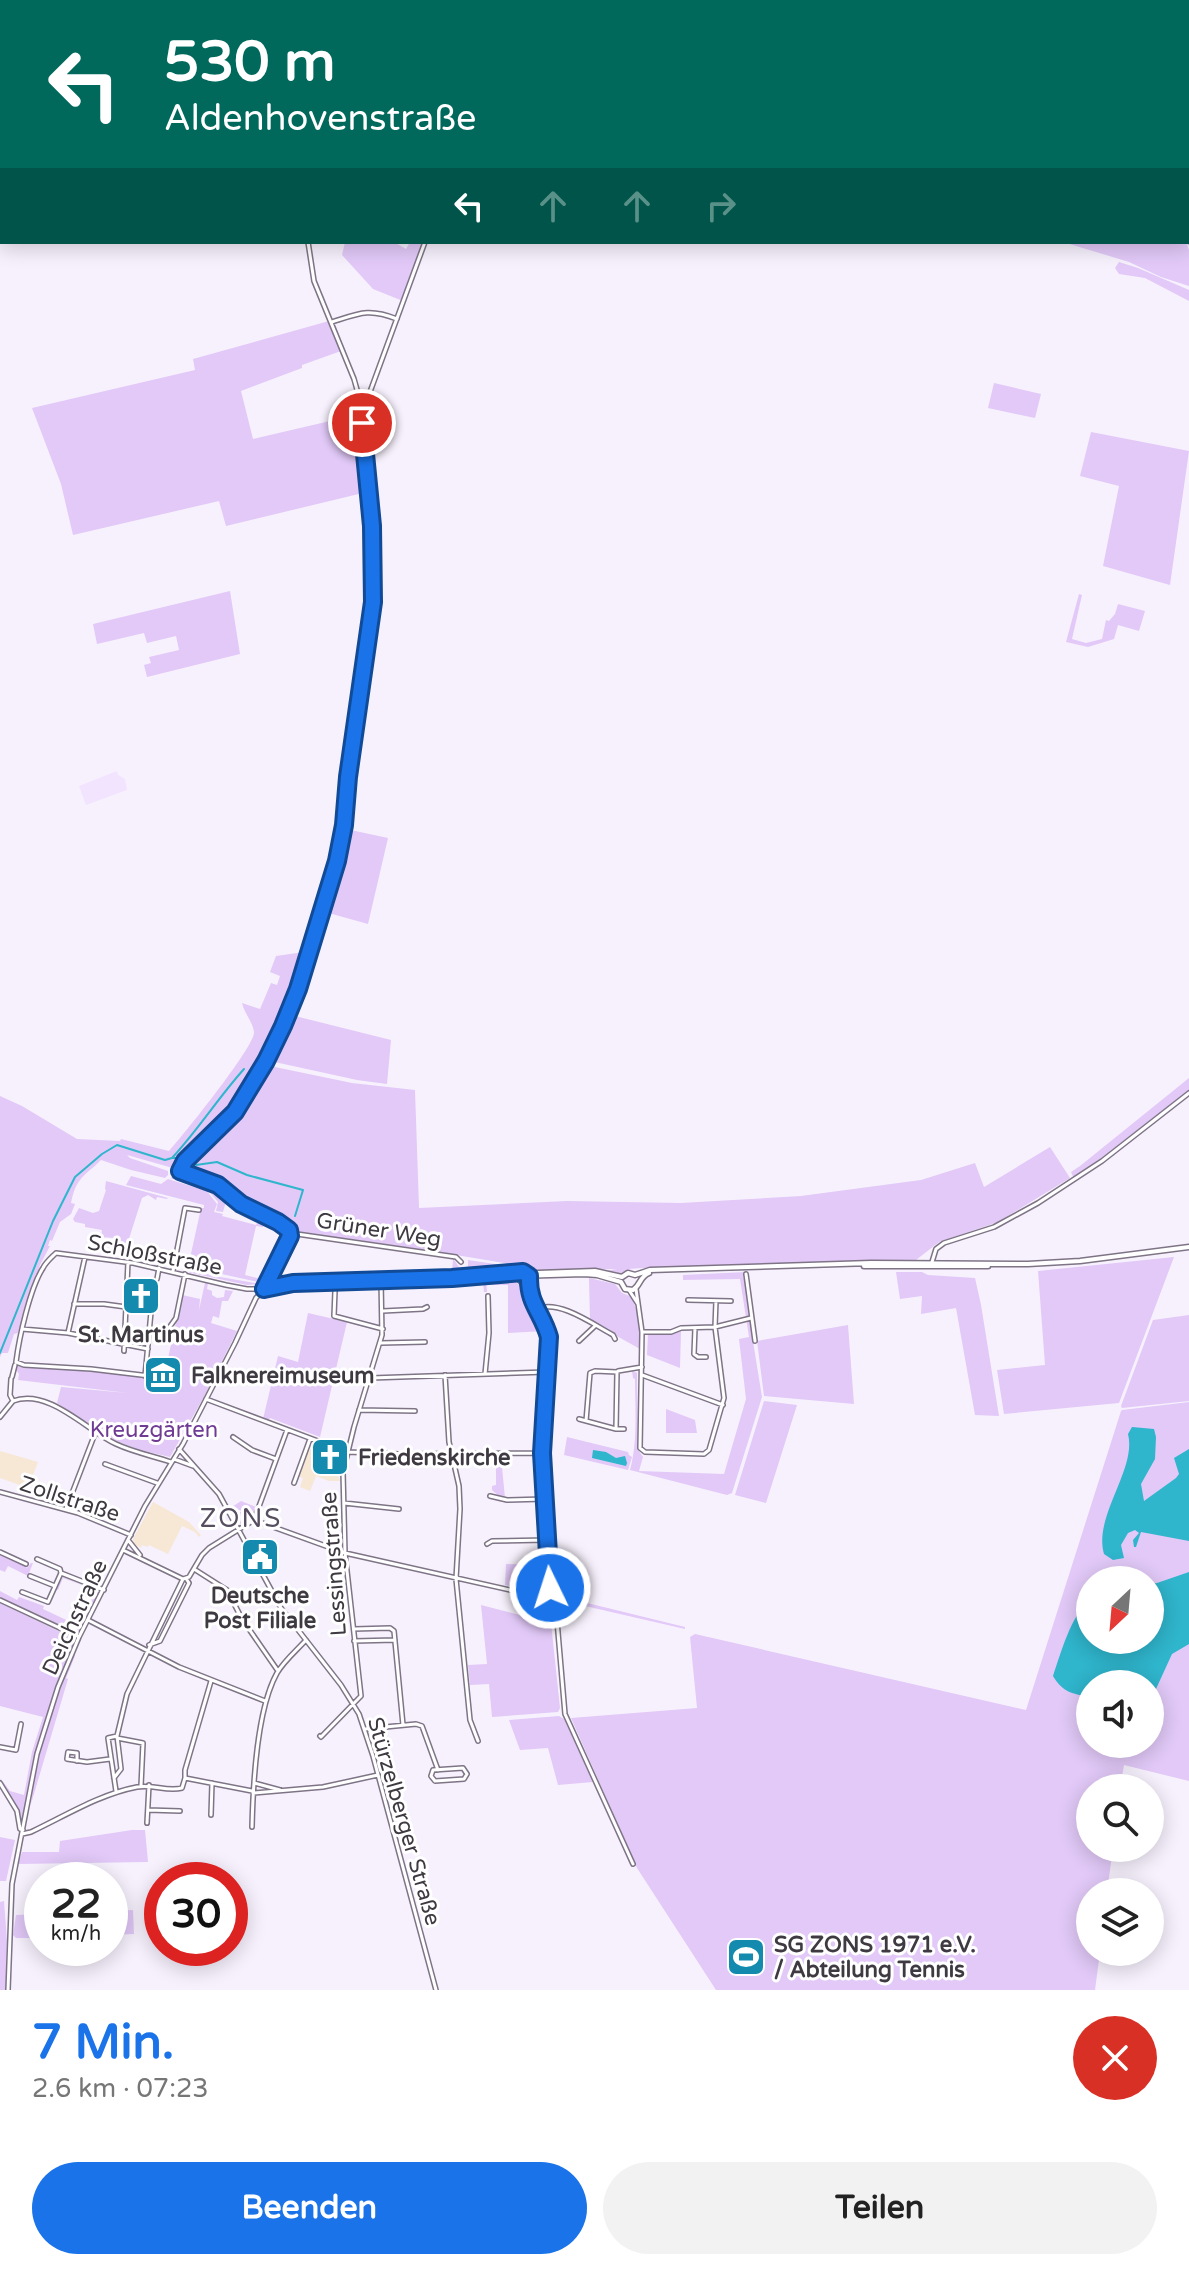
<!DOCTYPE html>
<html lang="de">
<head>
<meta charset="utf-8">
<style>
  :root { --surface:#fff; --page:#f2f2f2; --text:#222; --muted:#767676; --accent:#1a73e8 }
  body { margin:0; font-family:"Varela Round",sans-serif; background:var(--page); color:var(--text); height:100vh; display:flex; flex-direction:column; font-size:30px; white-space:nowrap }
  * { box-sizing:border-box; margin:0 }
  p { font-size:26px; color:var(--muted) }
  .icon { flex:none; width:44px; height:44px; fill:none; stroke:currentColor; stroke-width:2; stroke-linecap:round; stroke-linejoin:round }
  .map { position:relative; height:1990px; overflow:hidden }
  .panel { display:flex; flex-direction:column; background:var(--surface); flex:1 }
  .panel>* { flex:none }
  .guide { position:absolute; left:0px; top:0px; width:1190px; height:244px; box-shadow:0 4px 20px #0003; background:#00695c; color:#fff; overflow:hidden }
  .needle { width:52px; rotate:206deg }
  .buttons { position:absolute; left:1076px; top:1566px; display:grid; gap:16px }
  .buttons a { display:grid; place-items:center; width:88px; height:88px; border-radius:50%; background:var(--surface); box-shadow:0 4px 20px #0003; font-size:40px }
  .speed { position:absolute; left:24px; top:1862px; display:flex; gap:16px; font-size:40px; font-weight:700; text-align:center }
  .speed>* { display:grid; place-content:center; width:104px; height:104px; border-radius:50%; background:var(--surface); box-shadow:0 4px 20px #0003; line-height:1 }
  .speed small { font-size:20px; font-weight:400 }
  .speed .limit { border:12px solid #d22; background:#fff; color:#111 }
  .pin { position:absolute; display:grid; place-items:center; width:68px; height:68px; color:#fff; margin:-34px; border:4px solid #fff; border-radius:50%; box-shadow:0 2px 8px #0007 }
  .me { position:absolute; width:88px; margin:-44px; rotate:356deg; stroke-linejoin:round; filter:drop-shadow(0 0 6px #0008) }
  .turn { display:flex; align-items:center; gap:28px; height:168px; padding:0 32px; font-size:36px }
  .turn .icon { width:104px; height:104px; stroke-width:2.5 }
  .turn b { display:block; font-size:56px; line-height:68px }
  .lanes { display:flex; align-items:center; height:76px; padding:0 32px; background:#0003; justify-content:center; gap:40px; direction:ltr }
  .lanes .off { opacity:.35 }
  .round { display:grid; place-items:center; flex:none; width:84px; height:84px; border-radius:42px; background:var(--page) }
  .overview { display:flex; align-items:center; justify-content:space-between; height:136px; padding:0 32px }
  h1 { font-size:48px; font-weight:700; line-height:60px; color:var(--accent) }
  .cta { display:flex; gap:16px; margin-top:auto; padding:16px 32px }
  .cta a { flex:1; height:92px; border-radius:48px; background:var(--accent); color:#fff; font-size:32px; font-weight:700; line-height:92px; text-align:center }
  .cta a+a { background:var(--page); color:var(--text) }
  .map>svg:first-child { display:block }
  .built { fill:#f2e3ff }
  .education { fill:#f7e7d5 }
  .green { fill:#e2c9f8; fill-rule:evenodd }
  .water { fill:#2fb5cc }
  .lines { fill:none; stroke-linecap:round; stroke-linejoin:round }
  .stream { stroke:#2fb5cc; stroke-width:2 }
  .minor-casing { stroke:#7e7486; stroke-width:6 }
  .tertiary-casing { stroke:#7e7486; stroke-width:7 }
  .primary-casing { stroke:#7e7486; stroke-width:9 }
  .minor { stroke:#fff; stroke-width:3 }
  .tertiary { stroke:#fff; stroke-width:4 }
  .primary { stroke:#fff; stroke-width:6 }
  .route-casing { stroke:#114b97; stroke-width:20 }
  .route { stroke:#1a73e8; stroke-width:14 }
  .labels { text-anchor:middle; stroke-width:6; stroke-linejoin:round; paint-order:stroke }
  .street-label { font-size:22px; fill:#3f3a42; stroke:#fff }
  .poi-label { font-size:22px; font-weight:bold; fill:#3f3a42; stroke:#fff; text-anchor:start }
  .park-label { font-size:22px; fill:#6f3b93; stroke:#fff }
  .quarter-label { font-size:26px; letter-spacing:2px; fill:#574e5f; stroke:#fff }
</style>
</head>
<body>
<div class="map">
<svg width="1189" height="1990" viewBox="0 0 1189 1990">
  <rect width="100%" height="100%" fill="#f7f1fd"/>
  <path class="built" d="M117,771L118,775L125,779L127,790L86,805L79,786Z"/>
  <path class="education" d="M313,1447L319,1449L318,1453L320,1454L324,1469L339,1477L340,1481H329L316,1476L310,1491L300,1487L303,1478L298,1476L308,1451Z
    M0,1451L38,1462L28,1488L0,1478Z
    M153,1502L189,1522L201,1535L199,1537L195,1532L182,1526L168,1554L149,1545L148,1547L142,1545L141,1548L134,1544L133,1539Z"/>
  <path class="green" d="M16,0H203L200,2H14Z
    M2,13V167H0V15Z
    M345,242H394L406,249L410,242H424L403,301L373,289L342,255Z
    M1063,242H1186L1189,250V286L1161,277L1129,262Z
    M1119,262L1138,268L1189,290V301L1145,278L1119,274L1115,268Z
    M329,321L341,351L302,365V368L241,391L253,439L360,414L367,492L226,526L219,501L73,535L61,484L32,408L195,370L193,359Z
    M994,383L1041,394L1035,418L988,408Z
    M1091,432L1189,451L1170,585L1103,566L1119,486L1080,476Z
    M230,591L240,654L147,677L144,665L151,663L149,657L179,650L176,636L147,643L144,633L97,644L93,624Z
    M1079,594L1082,595L1072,639L1086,643L1102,639L1106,620L1109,621L1115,614L1118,604L1145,611L1139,631L1118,625L1114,639L1088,647L1066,642Z
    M346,829L388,838L368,924L325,912Z
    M304,952C304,974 293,991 287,1011C270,1068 230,1117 188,1157L190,1159L225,1128L242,1109L265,1069L270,1066L352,1083L415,1090L419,1208L567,1201L681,1203L801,1196L921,1180L975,1163L984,1187L1050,1147L1070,1178L998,1222L939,1242L916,1260L642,1268L629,1269L637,1272H627L621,1275L605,1271L617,1269L531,1270L510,1264L420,1249L301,1232L252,1208L208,1178L127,1155L130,1158L168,1171V1175L165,1178L131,1170L101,1160C85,1176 76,1177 71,1203L75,1204L71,1214L60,1222L52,1241L50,1240L48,1246H50L40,1265L18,1333L14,1334L8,1353H2L0,1357V1096L22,1106L77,1139L120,1141L121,1139L169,1151C182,1137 256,1045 254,1032C253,1022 244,1013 242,1003L260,1009L271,983L277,985L280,976L270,972L276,956Z
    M291,1015L391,1040L387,1084L357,1080L270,1061Z
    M1189,1078V1090L1074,1179L1071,1172L1080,1166Z
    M181,1175C200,1179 214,1183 230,1196V1199L227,1198L223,1212L216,1211L218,1202L207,1189L170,1178Z
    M131,1176L161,1184L168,1179L207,1191L217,1204L214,1212L223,1214L222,1216L256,1225L258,1221L263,1222L264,1220L263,1227L256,1226L245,1275L265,1280L263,1283L203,1270L209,1275L261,1284L247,1285L187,1272L201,1208H204V1205L126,1185Z
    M106,1181L168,1198L167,1199L157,1197L156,1200L148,1195L142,1198L126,1248L113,1246L114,1238L101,1237L102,1230L85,1227V1224L75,1222L73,1219L79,1208L93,1213L99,1211L106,1190L105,1189Z
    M1174,1257L1119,1403L1004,1414L997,1370L1045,1365L1038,1271Z
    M453,1258L459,1267L464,1268L468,1266V1260L521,1268C501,1269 475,1273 452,1275Z
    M746,1272L743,1278H745L750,1323L762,1397L732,1493L727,1495L630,1470C638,1441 635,1409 635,1379L633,1378L632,1371L637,1373L638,1450L643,1457L639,1471L724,1474L746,1399L739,1339L749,1337L740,1279L683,1280V1275Z
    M896,1272H922L928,1275L975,1278L981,1305L999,1416L975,1415L956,1308L921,1314L922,1296L900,1299Z
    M589,1278L615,1284L622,1293L632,1297L640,1321V1349L590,1321Z
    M486,1280L487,1292H484L483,1283L385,1286L389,1283Z
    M488,1280L514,1281L518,1284L545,1331L508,1333V1285H489Z
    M205,1283H208L207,1289L212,1291V1295L217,1298L224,1297L225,1290L233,1291L228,1301H222L219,1318L213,1316L211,1323L237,1331L205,1395L170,1457L140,1450L113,1440L57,1403L61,1387L128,1393L18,1380L19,1374L17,1371L14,1372L17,1365L120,1374L163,1381L182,1295L200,1299L199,1310Z
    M308,1313L347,1322L320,1437L270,1418L268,1421L263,1419L278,1356L298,1362Z
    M1189,1315V1401L1122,1408L1121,1406L1153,1320Z
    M848,1325L854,1404L764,1396L757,1341Z
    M681,1331L680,1368L647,1355L648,1334H671Z
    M764,1401L797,1405L766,1503L735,1495Z
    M1189,1402V1781L1124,1765L1120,1788H1090V1848H1113L1107,1892H1090V1952H1100L1095,1990H716L637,1868L571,1718L697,1708L690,1637L695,1634L1026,1710L1121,1411L1122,1410ZM1090,1580H1150V1640H1090ZM1090,1684H1150V1744H1090Z
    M666,1409L695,1420L697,1433H666Z
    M567,1437L628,1452L629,1455L632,1457L628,1470L564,1455Z
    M492,1457H501L505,1498H501L492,1490V1486L496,1485V1460L492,1459Z
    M241,1501L256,1507L252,1517L240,1524L237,1514L242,1511L232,1507Z
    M0,1554L19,1560L27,1568L31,1563H33L28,1576L8,1566L5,1572L0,1570Z
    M506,1564L545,1565L546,1581L535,1582L532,1591L505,1585Z
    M63,1577L100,1592L89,1613L79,1609L81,1606L87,1609L92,1600L82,1595L85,1586L63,1578L58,1590L56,1589Z
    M0,1591L17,1600L19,1597L44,1606L43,1609L79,1626L84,1617L76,1612L85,1616L86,1620L81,1630L74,1632L0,1597Z
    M559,1600H575L685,1627V1629Z
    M0,1603L75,1639L74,1645L60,1679L39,1740L22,1827L17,1808L0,1778L10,1791L24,1795L32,1752L43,1717L0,1706Z
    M481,1605L551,1623L560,1708L558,1712L492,1717L489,1684L470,1685L468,1665L487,1664Z
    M74,1654L75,1656L66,1678L68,1679L31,1804C35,1752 53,1701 74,1654Z
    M559,1716L564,1719L593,1782L558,1785L548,1748L520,1750L509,1720Z
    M132,1830H145L148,1862L18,1864L22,1852H59L60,1841Z
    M0,1837L15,1840L6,1881H0Z
    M4,1901L7,1941L6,1990H0V1902Z
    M133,1910L134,1934L110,1935V1911Z
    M42,1914V1938H16L13,1935L16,1915Z"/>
  <path class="water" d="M1132,1427L1154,1429L1156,1437L1155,1459L1141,1484L1144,1501L1176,1478L1179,1474L1174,1458L1189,1449V1541L1141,1532L1136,1547H1134L1133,1540L1139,1533L1135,1530L1128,1533L1121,1545L1124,1558L1113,1560L1104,1554C1093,1516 1137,1469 1128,1434Z
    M593,1450L606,1452L616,1458L625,1456L627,1463L626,1466L592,1458Z
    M1189,1572V1644L1172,1654L1150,1702V1684H1090V1697C1073,1694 1062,1692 1053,1676C1062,1650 1070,1618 1090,1599V1640H1150V1584L1157,1583Z"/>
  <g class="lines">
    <path class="stream" d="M172,1158C198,1130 218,1098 244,1069
      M189,1161L196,1165L217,1162L247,1175L303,1190L295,1216
      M0,1353L53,1221L75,1177L102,1154L117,1145L165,1160L172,1158H184"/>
    <defs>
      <path id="minor" d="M248,0L250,2
        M321,0L327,2
        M552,0L554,2
        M745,0V2
        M891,0V2
        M1179,0V2
        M375,2L376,0
        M483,2V0
        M546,2L548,0
        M637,2L696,0
        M308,242L314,281L354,379L363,411
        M332,322C360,313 369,308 397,319
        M290,1233L456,1257L461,1262
        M932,1262L936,1249L944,1243L994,1227L1038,1203L1102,1161L1189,1093
        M173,1271L185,1208L199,1210
        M746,1274L755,1341
        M516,1277C529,1289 544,1319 549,1337L542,1453L550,1588L548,1595
        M157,1279L159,1268
        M636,1289L642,1332L640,1448L645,1452L704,1454L709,1450L724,1398L715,1327L716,1301
        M629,1290L638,1304
        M335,1291L334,1316L383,1329
        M529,1291V1276
        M688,1300L731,1301
        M74,1304H104L126,1307
        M537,1309C559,1299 594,1325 613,1335L615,1339
        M383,1311L423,1309L427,1307
        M695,1328L694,1354L698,1357H706
        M22,1329L68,1333L148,1349
        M150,1330L166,1332L176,1318L185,1274
        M642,1332H671L681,1328L715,1327L751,1318
        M68,1333L85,1257
        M579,1341L595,1326
        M381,1343L425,1342
        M124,1351L128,1262
        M16,1362C19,1338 30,1288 43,1268C46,1262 51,1258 56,1253L133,1263L226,1285L247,1289H264
        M16,1362L24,1365L91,1369L158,1377
        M618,1371L642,1367
        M485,1374L489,1333L488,1296
        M445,1375L449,1442L459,1486L460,1509L456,1579L470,1720L478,1741
        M642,1375L723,1405
        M145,1376L151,1312
        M12,1377L15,1365
        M371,1378L547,1372
        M11,1379L10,1395L13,1401
        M206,1399L347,1452L399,1454L542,1453
        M13,1401C49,1388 86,1430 116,1444C133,1452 153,1456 171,1462
        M359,1410L415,1411
        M0,1417L13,1401
        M579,1419L616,1429L617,1372L595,1371L590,1373L586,1421
        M616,1429H624
        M233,1437L252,1450L276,1459
        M179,1449L219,1494L281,1608L341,1685L359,1714L373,1756L436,1990
        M174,1459L193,1466
        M105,1464L157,1483
        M294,1483L310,1439
        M0,1492L78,1513L131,1535
        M490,1496L507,1500L545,1499
        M344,1503L399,1509
        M66,1509L96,1431
        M254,1520L345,1553L541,1597L547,1596
        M254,1520L287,1430
        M128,1540L140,1555
        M487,1544L492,1541L547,1540
        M123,1550L183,1579
        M0,1552L26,1564
        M37,1559L60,1569L61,1573
        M194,1569L227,1590L242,1619L278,1671
        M30,1576L55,1586
        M22,1592L48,1602L61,1573L104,1590
        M548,1595L553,1601L556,1609L565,1714L633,1864
        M0,1600L79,1637
        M88,1620L179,1667L265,1701
        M354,1629L390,1628L394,1631L403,1725
        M354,1641L395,1640
        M149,1645L160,1641L189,1583L187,1580
        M365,1729L416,1724L422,1726L438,1770
        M320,1736L321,1737L361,1696L345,1553L343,1472L354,1427L382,1335L381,1280
        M117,1738L143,1743L141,1786
        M0,1747L16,1750L21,1724
        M67,1759L87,1762L110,1759
        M67,1759L68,1752L77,1753V1761
        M463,1768L467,1774L464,1779L435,1781L431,1776L433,1770Z
        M114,1778L121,1769L117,1736
        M185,1778L252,1791
        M0,1783L17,1811L20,1829L23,1830
        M254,1783L280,1790
        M116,1791L108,1738L117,1736L127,1694L183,1579L189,1577L202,1555L209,1548L254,1520
        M253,1793L323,1787L378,1775
        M148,1810L180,1811
        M211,1815L212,1783
        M147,1823L149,1785
        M252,1827C253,1785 257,1709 277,1673C284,1661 297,1650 306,1640
        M22,1834L31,1832C65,1816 100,1794 137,1787C153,1784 167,1792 182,1788L185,1778V1770L211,1681
        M8,1990L12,1884L37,1754L58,1687L79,1637L145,1506L183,1444L235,1343L256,1298L264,1289L290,1236L289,1230L278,1222L248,1208L209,1180L182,1173L180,1168L235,1112L266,1061L283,1026L298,989L337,861L344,825L348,777L373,602L372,526L363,411L425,242"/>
      <path id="tertiary" d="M1028,1264L1080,1261L1189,1247
        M864,1266H988
        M482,1275L595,1271L622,1277
        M622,1277L628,1273L635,1275L650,1270L871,1263L1028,1264
        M621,1282L625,1289L633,1290C641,1285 639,1277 649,1273
        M523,1285L525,1275
        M264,1289L283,1284L308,1282L584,1274L597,1275L621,1282"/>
      <path id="primary" d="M1120,0V2
        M1130,2L1132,0
        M1188,237L1189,240"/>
    </defs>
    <use href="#minor" class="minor-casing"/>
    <use href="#tertiary" class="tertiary-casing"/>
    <use href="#primary" class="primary-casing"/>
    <use href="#minor" class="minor"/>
    <use href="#tertiary" class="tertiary"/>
    <use href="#primary" class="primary"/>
  </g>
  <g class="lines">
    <defs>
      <path id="route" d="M362,423L372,526L373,602L348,777L344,825L337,861L298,989L283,1026L266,1061L235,1112L185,1161L180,1171L218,1185L241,1204L278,1222L289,1230L290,1236L264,1289L293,1283L452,1278L523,1272L529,1276C528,1304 542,1312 549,1337L542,1453L550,1588"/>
    </defs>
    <use href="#route" class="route-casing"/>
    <use href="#route" class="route"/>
  </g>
  <defs>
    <symbol id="church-square" viewBox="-11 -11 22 22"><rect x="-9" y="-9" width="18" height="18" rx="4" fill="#148bae" stroke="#fff"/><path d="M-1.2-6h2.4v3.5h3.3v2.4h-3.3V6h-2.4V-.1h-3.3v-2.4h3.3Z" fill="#fff"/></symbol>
    <symbol id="museum-square" viewBox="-11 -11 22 22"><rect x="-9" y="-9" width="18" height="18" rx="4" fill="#148bae" stroke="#fff"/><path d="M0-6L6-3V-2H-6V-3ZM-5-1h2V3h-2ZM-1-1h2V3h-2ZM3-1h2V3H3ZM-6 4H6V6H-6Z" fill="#fff"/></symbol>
    <symbol id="civic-square" viewBox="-11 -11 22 22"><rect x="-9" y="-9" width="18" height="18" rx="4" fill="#148bae" stroke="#fff"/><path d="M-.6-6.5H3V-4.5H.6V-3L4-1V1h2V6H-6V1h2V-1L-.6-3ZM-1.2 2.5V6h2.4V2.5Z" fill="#fff"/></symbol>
    <symbol id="stadium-square" viewBox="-11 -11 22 22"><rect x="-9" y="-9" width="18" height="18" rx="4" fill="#148bae" stroke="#fff"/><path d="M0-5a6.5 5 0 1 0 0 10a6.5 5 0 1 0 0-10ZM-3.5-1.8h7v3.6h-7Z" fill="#fff"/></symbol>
  </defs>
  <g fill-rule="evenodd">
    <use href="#church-square" x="119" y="1274" width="44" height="44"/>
    <use href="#museum-square" x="141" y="1353" width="44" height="44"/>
    <use href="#church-square" x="308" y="1435" width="44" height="44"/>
    <use href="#civic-square" x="238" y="1535" width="44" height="44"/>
    <use href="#stadium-square" x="724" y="1935" width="44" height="44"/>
  </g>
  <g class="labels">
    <g class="street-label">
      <text transform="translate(379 1229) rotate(9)" y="8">Grüner Weg</text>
      <text transform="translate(155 1254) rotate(11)" y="8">Schloßstraße</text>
      <text transform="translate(70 1498) rotate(18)" y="8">Zollstraße</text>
      <text transform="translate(333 1564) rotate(-94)" y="8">Lessingstraße</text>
      <text transform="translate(74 1617) rotate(-65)" y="8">Deichstraße</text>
      <text transform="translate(405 1821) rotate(74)" y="8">Stürzelberger Straße</text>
    </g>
    <g class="poi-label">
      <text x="141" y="1342" text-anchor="middle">St. Martinus</text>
      <text x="191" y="1383">Falknereimuseum</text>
      <text x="358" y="1465">Friedenskirche</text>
      <text x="260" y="1603" text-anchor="middle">Deutsche<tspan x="260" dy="25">Post Filiale</tspan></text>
      <text x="774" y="1952">SG ZONS 1971 e.V.<tspan x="774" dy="25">/ Abteilung Tennis</tspan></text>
    </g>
    <g class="park-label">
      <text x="154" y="1437">Kreuzgärten</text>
    </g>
    <g class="quarter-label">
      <text x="241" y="1527">ZONS</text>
    </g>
  </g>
</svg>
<div class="buttons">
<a><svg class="needle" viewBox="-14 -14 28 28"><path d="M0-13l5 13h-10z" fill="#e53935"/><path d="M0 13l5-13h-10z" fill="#767676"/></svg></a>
<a><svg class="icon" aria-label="sound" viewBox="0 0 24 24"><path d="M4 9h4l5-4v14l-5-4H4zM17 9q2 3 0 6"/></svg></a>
<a><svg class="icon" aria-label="search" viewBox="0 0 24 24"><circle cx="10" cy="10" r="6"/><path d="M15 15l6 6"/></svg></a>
<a><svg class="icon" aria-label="layers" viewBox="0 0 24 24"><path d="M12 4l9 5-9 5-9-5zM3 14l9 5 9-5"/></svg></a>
</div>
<div class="speed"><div>22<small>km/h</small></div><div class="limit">30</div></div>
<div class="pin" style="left:362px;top:423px;background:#d93025"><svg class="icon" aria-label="arrive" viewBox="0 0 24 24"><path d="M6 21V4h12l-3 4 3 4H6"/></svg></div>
<svg class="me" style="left:550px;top:1588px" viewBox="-20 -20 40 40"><circle r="17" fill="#1a73e8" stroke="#fff" stroke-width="3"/><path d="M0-11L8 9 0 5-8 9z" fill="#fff"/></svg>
<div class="guide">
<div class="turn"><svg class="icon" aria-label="left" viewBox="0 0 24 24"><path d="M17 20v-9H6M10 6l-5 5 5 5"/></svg><div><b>530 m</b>Aldenhovenstraße</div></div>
<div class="lanes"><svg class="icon" aria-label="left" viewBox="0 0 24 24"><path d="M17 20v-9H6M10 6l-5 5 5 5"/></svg><svg class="icon off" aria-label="ahead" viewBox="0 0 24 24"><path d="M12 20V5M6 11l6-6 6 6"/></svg><svg class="icon off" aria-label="ahead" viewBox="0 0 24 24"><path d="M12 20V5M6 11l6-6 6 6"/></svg><svg class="icon off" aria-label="right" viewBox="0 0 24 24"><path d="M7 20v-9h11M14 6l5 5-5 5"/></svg></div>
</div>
</div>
<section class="panel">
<div class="overview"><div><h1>7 Min.</h1><p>2.6 km · 07:23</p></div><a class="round" style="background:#d93025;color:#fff"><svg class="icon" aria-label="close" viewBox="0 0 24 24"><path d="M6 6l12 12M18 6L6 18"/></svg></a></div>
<div class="cta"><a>Beenden</a><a>Teilen</a></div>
</section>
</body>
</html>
